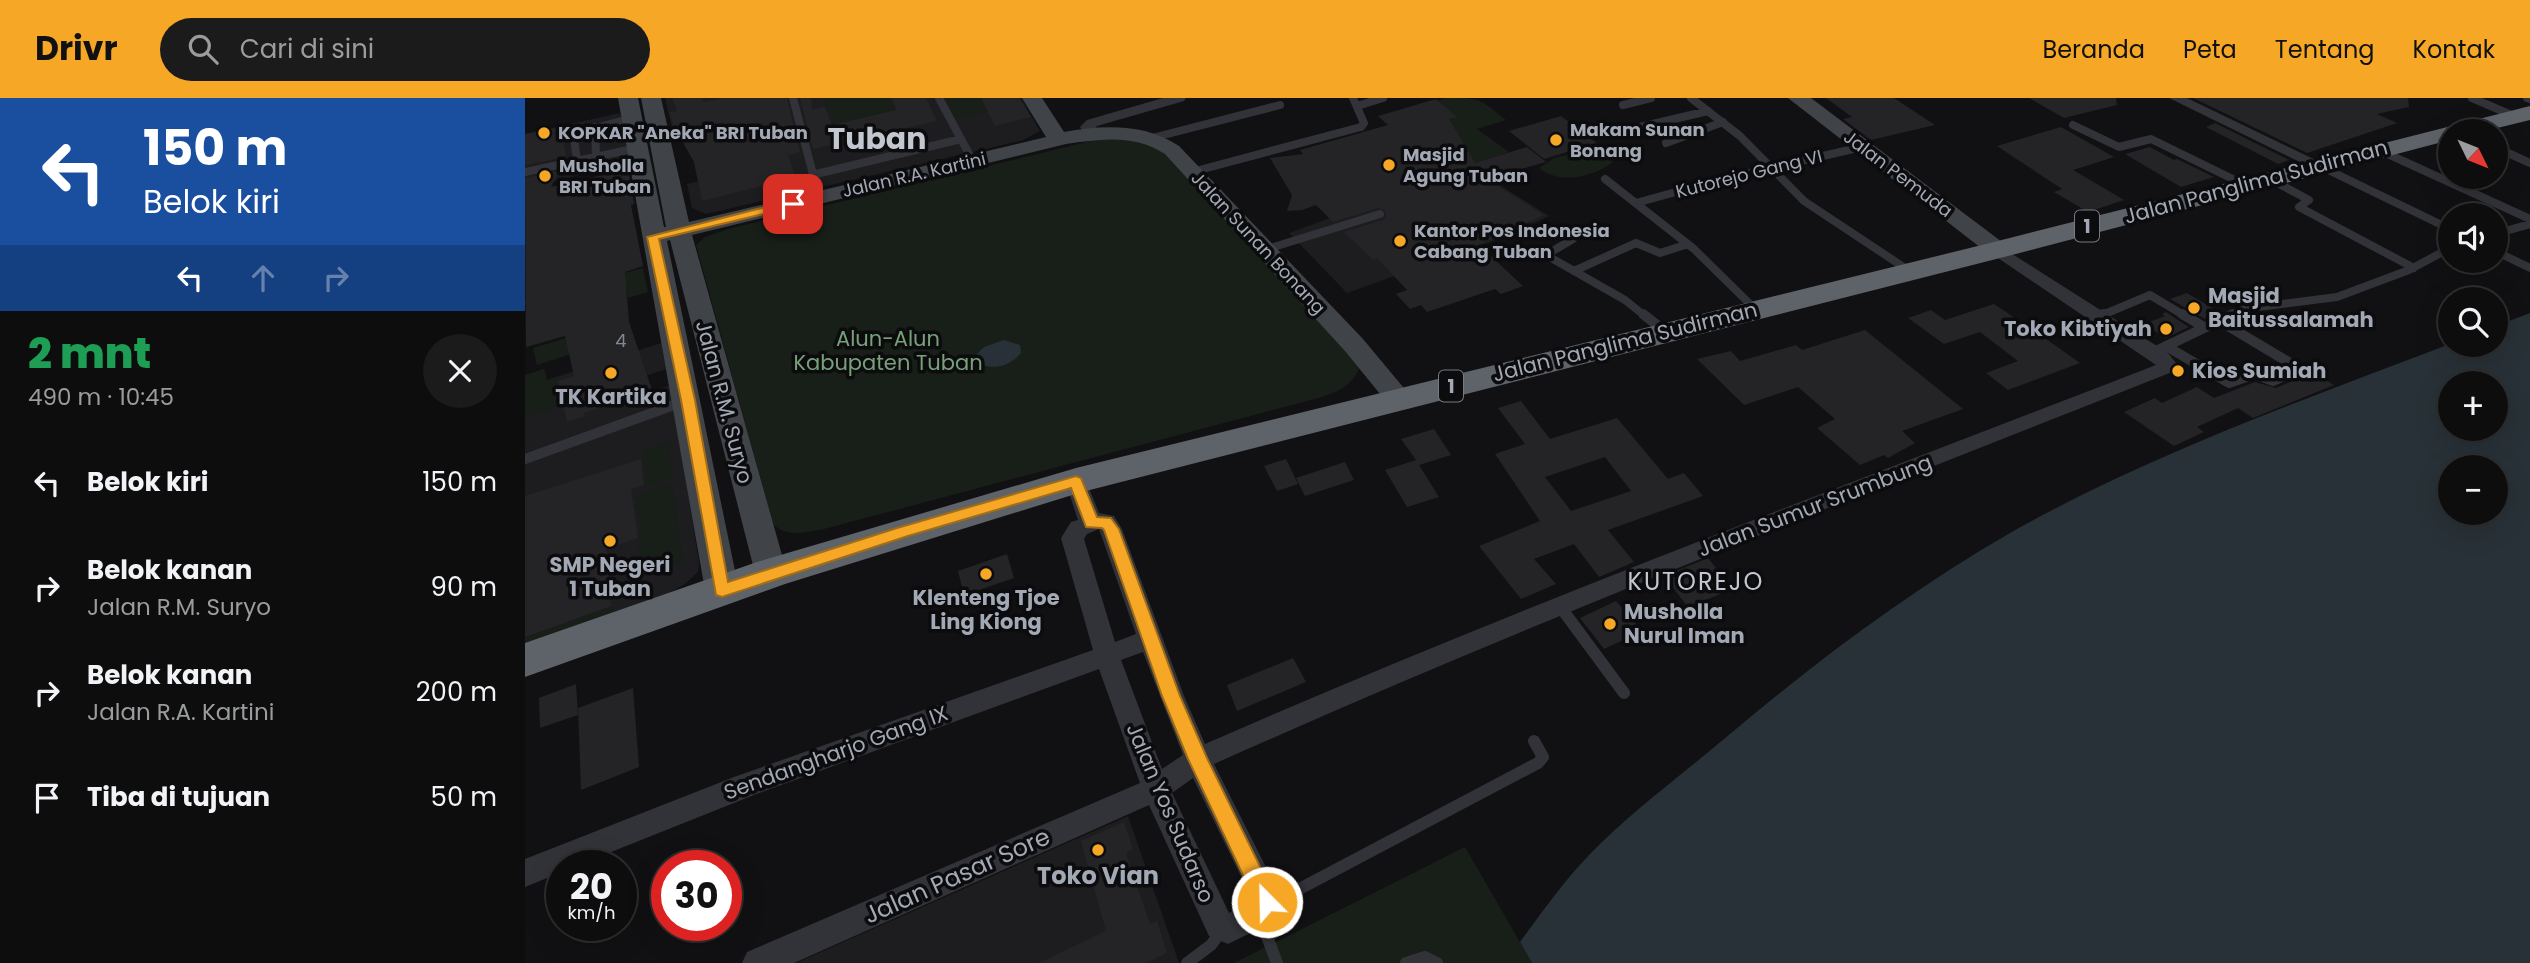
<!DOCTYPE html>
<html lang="id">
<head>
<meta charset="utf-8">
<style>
  :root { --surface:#0d0d0e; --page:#1b1b1c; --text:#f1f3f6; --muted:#9a9c9e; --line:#2d2d2e; --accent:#f6a726 }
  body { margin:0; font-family:Poppins,sans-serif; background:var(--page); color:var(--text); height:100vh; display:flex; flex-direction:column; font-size:26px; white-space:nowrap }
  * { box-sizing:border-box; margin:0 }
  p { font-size:23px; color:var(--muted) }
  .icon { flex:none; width:38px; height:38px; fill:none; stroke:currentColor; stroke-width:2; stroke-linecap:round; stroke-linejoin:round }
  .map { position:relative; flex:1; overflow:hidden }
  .sheet { display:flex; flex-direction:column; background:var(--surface); width:525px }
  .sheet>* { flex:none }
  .banner { background:#1a4fa0; color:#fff; overflow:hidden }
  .needle { width:46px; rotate:133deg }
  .controls { position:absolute; left:1913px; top:21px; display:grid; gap:14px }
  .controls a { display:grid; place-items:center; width:70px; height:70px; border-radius:50%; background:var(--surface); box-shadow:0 7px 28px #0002,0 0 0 2px var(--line); font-size:35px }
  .speed { position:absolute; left:21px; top:752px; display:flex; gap:14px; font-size:35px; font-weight:700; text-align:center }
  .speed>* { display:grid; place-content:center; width:91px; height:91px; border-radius:50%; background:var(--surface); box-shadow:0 7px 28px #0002,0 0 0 2px var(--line); line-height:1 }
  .speed small { font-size:18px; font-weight:400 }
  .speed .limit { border:10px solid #d22; background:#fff; color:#111 }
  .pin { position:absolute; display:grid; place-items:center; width:60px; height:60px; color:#fff; margin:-30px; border-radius:14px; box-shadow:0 4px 10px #0006 }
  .me { position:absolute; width:77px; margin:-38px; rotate:337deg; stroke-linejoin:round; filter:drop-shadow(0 0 5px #0008) }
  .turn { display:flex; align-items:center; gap:24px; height:147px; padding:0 28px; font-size:32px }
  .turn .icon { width:91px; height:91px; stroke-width:2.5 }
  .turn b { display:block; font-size:49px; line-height:60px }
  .lanes { display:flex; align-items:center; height:66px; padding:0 28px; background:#0003; justify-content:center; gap:35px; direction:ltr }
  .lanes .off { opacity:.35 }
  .round { display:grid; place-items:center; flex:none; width:74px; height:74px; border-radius:37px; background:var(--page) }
  .headline { display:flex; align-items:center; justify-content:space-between; height:119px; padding:0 28px }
  h1 { font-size:42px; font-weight:800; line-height:52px; color:#1e9e55 }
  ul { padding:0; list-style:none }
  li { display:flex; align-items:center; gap:21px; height:105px; padding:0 28px }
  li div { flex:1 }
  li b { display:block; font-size:26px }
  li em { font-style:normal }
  header { display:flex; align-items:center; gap:42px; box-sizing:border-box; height:98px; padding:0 35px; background:var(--accent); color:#111 }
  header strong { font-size:33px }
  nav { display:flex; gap:38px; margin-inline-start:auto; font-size:24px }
  .search { width:490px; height:63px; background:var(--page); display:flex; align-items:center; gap:18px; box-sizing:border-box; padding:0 24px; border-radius:38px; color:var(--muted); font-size:26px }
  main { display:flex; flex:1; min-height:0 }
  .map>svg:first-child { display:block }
  .built { fill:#1d1d20 }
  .green { fill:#181e18 }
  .water { fill:#283137; fill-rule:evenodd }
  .building { fill:#242427; fill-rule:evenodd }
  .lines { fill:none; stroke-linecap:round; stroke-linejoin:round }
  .lane-far2 { stroke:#323338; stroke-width:8 }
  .lane-far1 { stroke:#323338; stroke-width:10 }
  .lane { stroke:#323338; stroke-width:12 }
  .street { fill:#323338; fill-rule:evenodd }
  .secondary { fill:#404348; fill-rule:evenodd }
  .highway { fill:#5e6269; fill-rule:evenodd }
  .route { fill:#f6a726; stroke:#a06d19; stroke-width:2 }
  .poi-dot { fill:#f6a726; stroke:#0c0c0e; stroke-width:2.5 }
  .labels { text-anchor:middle; stroke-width:7; stroke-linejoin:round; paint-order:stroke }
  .far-poi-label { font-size:18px; font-weight:bold; fill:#a2a9b4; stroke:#0c0c0e; text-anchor:start }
  .far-street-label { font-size:18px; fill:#a2a9b4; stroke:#0c0c0e }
  .number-label { font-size:18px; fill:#828790 }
  .shield { fill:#0c0c0e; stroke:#757a82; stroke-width:2 }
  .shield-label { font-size:19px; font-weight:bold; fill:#a2a9b4 }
  .street-label { font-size:21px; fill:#a2a9b4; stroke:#0c0c0e }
  .poi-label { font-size:21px; font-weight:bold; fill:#a2a9b4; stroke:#0c0c0e; text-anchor:start }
  .park-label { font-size:21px; fill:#78a079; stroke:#0c0c0e }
  .quarter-label { font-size:24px; letter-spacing:2px; fill:#c3c7d0; stroke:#0c0c0e }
  .near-street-label { font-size:24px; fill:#a2a9b4; stroke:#0c0c0e }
  .near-poi-label { font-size:24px; font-weight:bold; fill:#a2a9b4; stroke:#0c0c0e }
  .far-town-label { font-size:30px; font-weight:bold; fill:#c3c7d0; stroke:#0c0c0e }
</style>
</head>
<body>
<header>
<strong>Drivr</strong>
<div class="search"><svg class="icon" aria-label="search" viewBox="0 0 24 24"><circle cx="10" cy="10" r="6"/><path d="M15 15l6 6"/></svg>Cari di sini</div>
<nav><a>Beranda</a><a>Peta</a><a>Tentang</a><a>Kontak</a></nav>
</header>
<main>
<section class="sheet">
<div class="banner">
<div class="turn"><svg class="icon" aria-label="left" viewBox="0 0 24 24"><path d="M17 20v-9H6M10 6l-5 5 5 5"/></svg><div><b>150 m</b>Belok kiri</div></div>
<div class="lanes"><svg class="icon" aria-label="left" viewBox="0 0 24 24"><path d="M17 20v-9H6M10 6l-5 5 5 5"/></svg><svg class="icon off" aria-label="ahead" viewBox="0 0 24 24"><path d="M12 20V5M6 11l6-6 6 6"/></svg><svg class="icon off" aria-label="right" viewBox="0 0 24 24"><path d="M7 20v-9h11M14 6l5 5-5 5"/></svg></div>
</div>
<div class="headline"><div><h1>2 mnt</h1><p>490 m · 10:45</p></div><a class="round"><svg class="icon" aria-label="close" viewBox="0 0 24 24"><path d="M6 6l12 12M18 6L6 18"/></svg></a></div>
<ul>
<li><svg class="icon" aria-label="left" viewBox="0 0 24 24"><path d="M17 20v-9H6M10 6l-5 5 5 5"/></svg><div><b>Belok kiri</b></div><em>150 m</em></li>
<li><svg class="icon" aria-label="right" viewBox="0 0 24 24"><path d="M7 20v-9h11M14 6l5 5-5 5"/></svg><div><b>Belok kanan</b><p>Jalan R.M. Suryo</p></div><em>90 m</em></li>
<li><svg class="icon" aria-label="right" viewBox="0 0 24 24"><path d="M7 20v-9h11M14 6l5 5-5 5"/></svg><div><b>Belok kanan</b><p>Jalan R.A. Kartini</p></div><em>200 m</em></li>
<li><svg class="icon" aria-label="arrive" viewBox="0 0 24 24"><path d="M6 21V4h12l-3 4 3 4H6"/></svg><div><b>Tiba di tujuan</b></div><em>50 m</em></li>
</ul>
</section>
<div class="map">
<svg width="2005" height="865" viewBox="0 0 2005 865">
  <rect width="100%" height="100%" fill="#111113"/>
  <path class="built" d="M140,0H496L515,33L498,42L181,116L167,110L162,86L196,78L201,26L149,38Z
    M95,15L105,65L0,90V36Z
    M949,71L1024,118L976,140L822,195L764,135L915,80Z
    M136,245L141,271L97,286L103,302L146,287L174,465L173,474L160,486L144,495L0,547V277L19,271L22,282Z
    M603,718L654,865H271Z"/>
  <path class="green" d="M305,0H366L374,17L309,31L298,2Z
    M425,0H456L463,13L426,22L416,2Z
    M920,0C956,0 954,0 981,22L952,31L984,54L945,68L912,3Z
    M574,41H609L635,49L833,265L834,271C827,287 813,294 797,299L299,431C283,434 261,440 248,426L171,147L180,139L203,131Z
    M1058,53L1083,57L1088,64C1069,79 1034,87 1014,70L1029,60Z
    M118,170L123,194L103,200L100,181L0,207V216V201Z
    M74,230L78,246L12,267L8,250Z
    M19,271L22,282L30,280L37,307L0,319V277Z
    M143,345L148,380L121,389L117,353Z
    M147,385L158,464L116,479L112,450L144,438L117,447L111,397Z
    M87,509L88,515L0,547V540Z
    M940,749L1007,865H709Z"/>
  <path class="water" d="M2005,215V865H1007L995,844C1017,814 1039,783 1065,756C1104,716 1150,682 1193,646C1285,568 1381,495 1485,435C1625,356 1776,303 1925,246L1970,247L1971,228ZM1925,285H1970V331H1925ZM1925,369H1970V415H1925Z
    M479,242L495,247L496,255C485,268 467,273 453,265L451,257L459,249Z"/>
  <path class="building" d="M147,0H177L179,4L198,0H262L275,54L263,57L271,79L258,82L260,86L237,91L236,88L177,103L169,64L149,29L144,14L152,13Z
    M275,0H286L287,11L300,9L307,27L372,12L366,0H401L412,23L362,34L366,43L339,49L336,40L288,51Z
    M456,0H494L506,19L470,28Z
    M1301,0H1369L1410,27L1346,42L1318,21L1327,19Z
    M1504,0H1591L1592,7L1539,20Z
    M1668,0H1883L1884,9L1852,16L1872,25L1782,55Z
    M911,1L932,19L924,21L950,65L1002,49L1021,64L962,81L1019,117L954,147L998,188L976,196L970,191L902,214L896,207L885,211L871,196L882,192L852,160L848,162L819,134L858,122L861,118L860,112L853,110L808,124L791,107L777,112L762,113L767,97L745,60L778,56L775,52L863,27L853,18Z
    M1036,18L1072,45L1019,61L984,33Z
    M1690,25L1764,62L1753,66L1681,29Z
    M36,29L41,59L0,67V36Z
    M1536,29L1589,59L1548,72L1599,102L1563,114L1529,94L1537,91L1472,48Z
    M1625,49L1649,62L1652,61L1689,79L1656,89L1600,56Z
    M103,71L109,106L106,107L118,168L100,174L104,224L127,292L59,315L60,318L42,324L33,283L49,278L40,238L1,249L0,80L34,73L26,89Z
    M1662,195L1694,214L1680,221L1645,201Z
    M1469,206L1517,238L1555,265L1483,292L1461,275L1493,263L1455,234L1419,246L1383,220L1406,212L1420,222Z
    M1641,214L1653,222L1664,229L1641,240L1619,226L1640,218L1637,216Z
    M1340,232L1438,311L1377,333L1390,345L1363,360L1359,357L1335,367L1292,330L1310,321L1273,289L1219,307L1172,261L1206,253L1215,263L1271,247L1277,252Z
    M1783,271L1809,287L1728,320L1713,310L1672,329L1679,334L1649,348L1599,314L1630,300L1637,305L1672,289L1689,300L1730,284L1751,290L1778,278Z
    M996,303L1025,341L1092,320L1143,381L1159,375L1178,398L1083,432L1109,464L1074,479L1049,446L1009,461L1031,486L996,501L954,448L1015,423L970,356L1000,346L973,310ZM1080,359L1106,393L1046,413L1020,379Z
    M909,331L926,357L894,367L914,399L882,409L860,372L891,362L876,341Z
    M116,361L119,387L106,391L113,440L81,451L86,508L0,539V398Z
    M761,361L773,386L752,393L739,368Z
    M820,364L829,382L780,398L771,380Z
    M482,456L489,480L439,497L433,473Z
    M1183,460L1208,491L1163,509L1139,478Z
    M1091,503L1117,533L1079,551L1055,520Z
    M768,560L781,584L712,613L702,587Z
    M51,586L53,617L15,630L14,600Z
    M108,590L114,669L56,692L53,610Z
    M599,724L608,751L601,755L625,826L632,823L642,855L621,865H514L581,833L556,743Z"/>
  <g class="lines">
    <path class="lane-far2" d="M268,0L294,99
      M414,0L436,41
      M1166,0L1215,38L1279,103L1386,174
      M1947,0L1991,19
      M2002,0L2005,1
      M1098,7L1126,0
      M832,8L858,0
      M1548,27L1594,49L1626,41L1720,87
      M70,29L71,59
      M1098,33L1183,13
      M627,40L755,7
      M1141,45L1198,24
      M1970,49L2005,65
      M1854,52L2005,121
      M52,63L49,40L52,35L107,20
      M1795,68L1925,131
      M0,74L112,50
      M667,74L836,29L839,25L828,0
      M287,77L436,41L448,63
      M1080,81L1169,151L1231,212
      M1745,81L1784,102L1774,109L1889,170
      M1111,105L1194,82L1337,49
      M1970,136L2005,126
      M1048,141L1021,157L1100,202L1120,218
      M739,152L855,116
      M1970,153L2005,170
      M1049,173L1111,145L1135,155L1163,146
      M1575,218L1625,197L1660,218
      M1704,218L1718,211L1812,199L1884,172L1925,150"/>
    <path class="lane-far1" d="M1118,216L1141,234
      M1657,216L1679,229
      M1574,218L1579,216
      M1641,248L1704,285L1730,276L1748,283L1775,271L1693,222
      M1629,254L1708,216
      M0,361L160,303"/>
    <path class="lane" d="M1034,507L1099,595
      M744,807L1013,665L1018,659L1009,643
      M734,817L752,865
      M662,865L686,847L698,831
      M881,865L900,859L912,865"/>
    <path class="street" d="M638,0H661L659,3L572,28L570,30L575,37L573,40H563L555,29L562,22Z
      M1644,0H1662L1803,68L1795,73L1789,71Z
      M1473,147L1643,255L1651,265L1647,274C1326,401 1004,525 689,666L757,801L748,824L703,846L684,838L624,707L269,865H217L222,854L615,685L574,571L229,697L51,768H37V774L0,789V761L209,679L568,552L536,440L546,424L553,422L540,383L543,378L551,376L559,378L574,415L589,418L597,431L659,598L680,646C993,509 1313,390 1631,267L1467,156L1464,152ZM574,431L611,536L590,544L559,441L562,436ZM618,554L658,657L637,671L596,562ZM668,680L727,801L704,815L647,695Z"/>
    <path class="secondary" d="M93,0H113L139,129H141L116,0H136L164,124L521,39L497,0H517L539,34C578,27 620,25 654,48L838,241L888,301L884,307L874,310L864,307L820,253L640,56C609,36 576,41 541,46L167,137L262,475L258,484L246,487L234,484L230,475L145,142L142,143L214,492L209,501L197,505L185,501L180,492Z
      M1263,0H1286L1481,147L1485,152L1481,157H1465Z"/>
    <path class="highway" d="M2005,8V22L1960,33H1925V42L1483,158L557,394L260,486L0,579V545L232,464L551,370L1465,145Z"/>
  </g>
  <path class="route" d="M268,102L274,106L272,108L134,141L170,302L203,484L372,430L551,378L556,380L572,419L586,420L594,431L655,598L682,660L749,797L752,804L749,811L742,814L734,811L663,661L637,598L579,432L577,430L561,429L546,390L383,438L197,499L191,497L156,302L122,139Z"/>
  <g class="poi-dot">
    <circle cx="19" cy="35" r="7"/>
    <circle cx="1031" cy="42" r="7"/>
    <circle cx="864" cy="67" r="7"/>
    <circle cx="20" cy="78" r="7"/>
    <circle cx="875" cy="143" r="7"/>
    <circle cx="1669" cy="210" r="7"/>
    <circle cx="1641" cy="231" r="7"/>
    <circle cx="1653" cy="273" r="7"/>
    <circle cx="86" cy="275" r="7"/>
    <circle cx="85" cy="443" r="7"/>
    <circle cx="461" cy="476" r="7"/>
    <circle cx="1085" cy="526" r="7"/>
    <circle cx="573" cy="752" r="7"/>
  </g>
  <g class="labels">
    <g class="far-poi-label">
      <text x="1045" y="38">Makam Sunan<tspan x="1045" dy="21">Bonang</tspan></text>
      <text x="33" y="41">KOPKAR "Aneka" BRI Tuban</text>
      <text x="878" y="63">Masjid<tspan x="878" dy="21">Agung Tuban</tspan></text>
      <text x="34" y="74">Musholla<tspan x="34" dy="21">BRI Tuban</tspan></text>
      <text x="889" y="139">Kantor Pos Indonesia<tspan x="889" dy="21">Cabang Tuban</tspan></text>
    </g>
    <g class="far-street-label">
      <text transform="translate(1224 76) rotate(-14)" y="6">Kutorejo Gang VI</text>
      <text transform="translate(1373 76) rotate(37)" y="6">Jalan Pemuda</text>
      <text transform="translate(389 77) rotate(-13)" y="6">Jalan R.A. Kartini</text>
      <text transform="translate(733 145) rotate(47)" y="6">Jalan Sunan Bonang</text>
    </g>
    <g class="number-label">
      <text x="96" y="249">4</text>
    </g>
    <g class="shield">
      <rect x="1550" y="112.5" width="24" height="31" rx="5"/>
      <rect x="914" y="272.5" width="24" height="31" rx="5"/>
    </g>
    <g class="shield-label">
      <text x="1562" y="135">1</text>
      <text x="926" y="295">1</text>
    </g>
    <g class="street-label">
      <text transform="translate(1731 84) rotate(-15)" y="7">Jalan Panglima Sudirman</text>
      <text transform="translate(1100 244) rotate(-14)" y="7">Jalan Panglima Sudirman</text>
      <text transform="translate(199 304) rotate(75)" y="7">Jalan R.M. Suryo</text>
      <text transform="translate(1290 408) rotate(-21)" y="7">Jalan Sumur Srumbung</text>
      <text transform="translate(311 655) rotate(-20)" y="7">Sendangharjo Gang IX</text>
      <text transform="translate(645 715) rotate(67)" y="7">Jalan Yos Sudarso</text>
    </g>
    <g class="poi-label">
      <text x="1683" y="205">Masjid<tspan x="1683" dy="24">Baitussalamah</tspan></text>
      <text x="1627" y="238" text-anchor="end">Toko Kibtiyah</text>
      <text x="1667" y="280">Kios Sumiah</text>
      <text x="86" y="306" text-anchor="middle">TK Kartika</text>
      <text x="85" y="474" text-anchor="middle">SMP Negeri<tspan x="85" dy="24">1 Tuban</tspan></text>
      <text x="461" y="507" text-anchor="middle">Klenteng Tjoe<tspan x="461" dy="24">Ling Kiong</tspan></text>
      <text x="1099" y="521">Musholla<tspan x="1099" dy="24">Nurul Iman</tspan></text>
    </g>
    <g class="park-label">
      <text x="363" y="248">Alun-Alun<tspan x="363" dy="24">Kabupaten Tuban</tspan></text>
    </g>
    <g class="quarter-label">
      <text x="1171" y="492">KUTOREJO</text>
    </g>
    <g class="near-street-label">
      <text transform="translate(432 778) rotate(-24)" y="8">Jalan Pasar Sore</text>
    </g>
    <g class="near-poi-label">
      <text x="573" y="786">Toko Vian</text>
    </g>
    <g class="far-town-label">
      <text x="352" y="51">Tuban</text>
    </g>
  </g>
</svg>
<div class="controls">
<a><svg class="needle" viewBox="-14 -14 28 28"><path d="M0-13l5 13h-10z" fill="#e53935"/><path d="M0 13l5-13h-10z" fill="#9a9c9e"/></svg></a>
<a><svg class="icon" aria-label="sound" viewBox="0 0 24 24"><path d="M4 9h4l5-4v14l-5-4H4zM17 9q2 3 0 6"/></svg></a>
<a><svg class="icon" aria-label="search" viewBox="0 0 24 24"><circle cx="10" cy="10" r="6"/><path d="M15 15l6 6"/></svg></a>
<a>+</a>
<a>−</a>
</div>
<div class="speed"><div>20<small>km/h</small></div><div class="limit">30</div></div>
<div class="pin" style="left:268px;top:106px;background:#d93025"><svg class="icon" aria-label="arrive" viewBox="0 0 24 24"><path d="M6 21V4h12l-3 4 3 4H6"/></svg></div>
<svg class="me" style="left:742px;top:804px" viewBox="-20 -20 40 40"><circle r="17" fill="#f6a726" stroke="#fff" stroke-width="3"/><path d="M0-11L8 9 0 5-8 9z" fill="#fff"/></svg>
</div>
</main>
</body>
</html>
